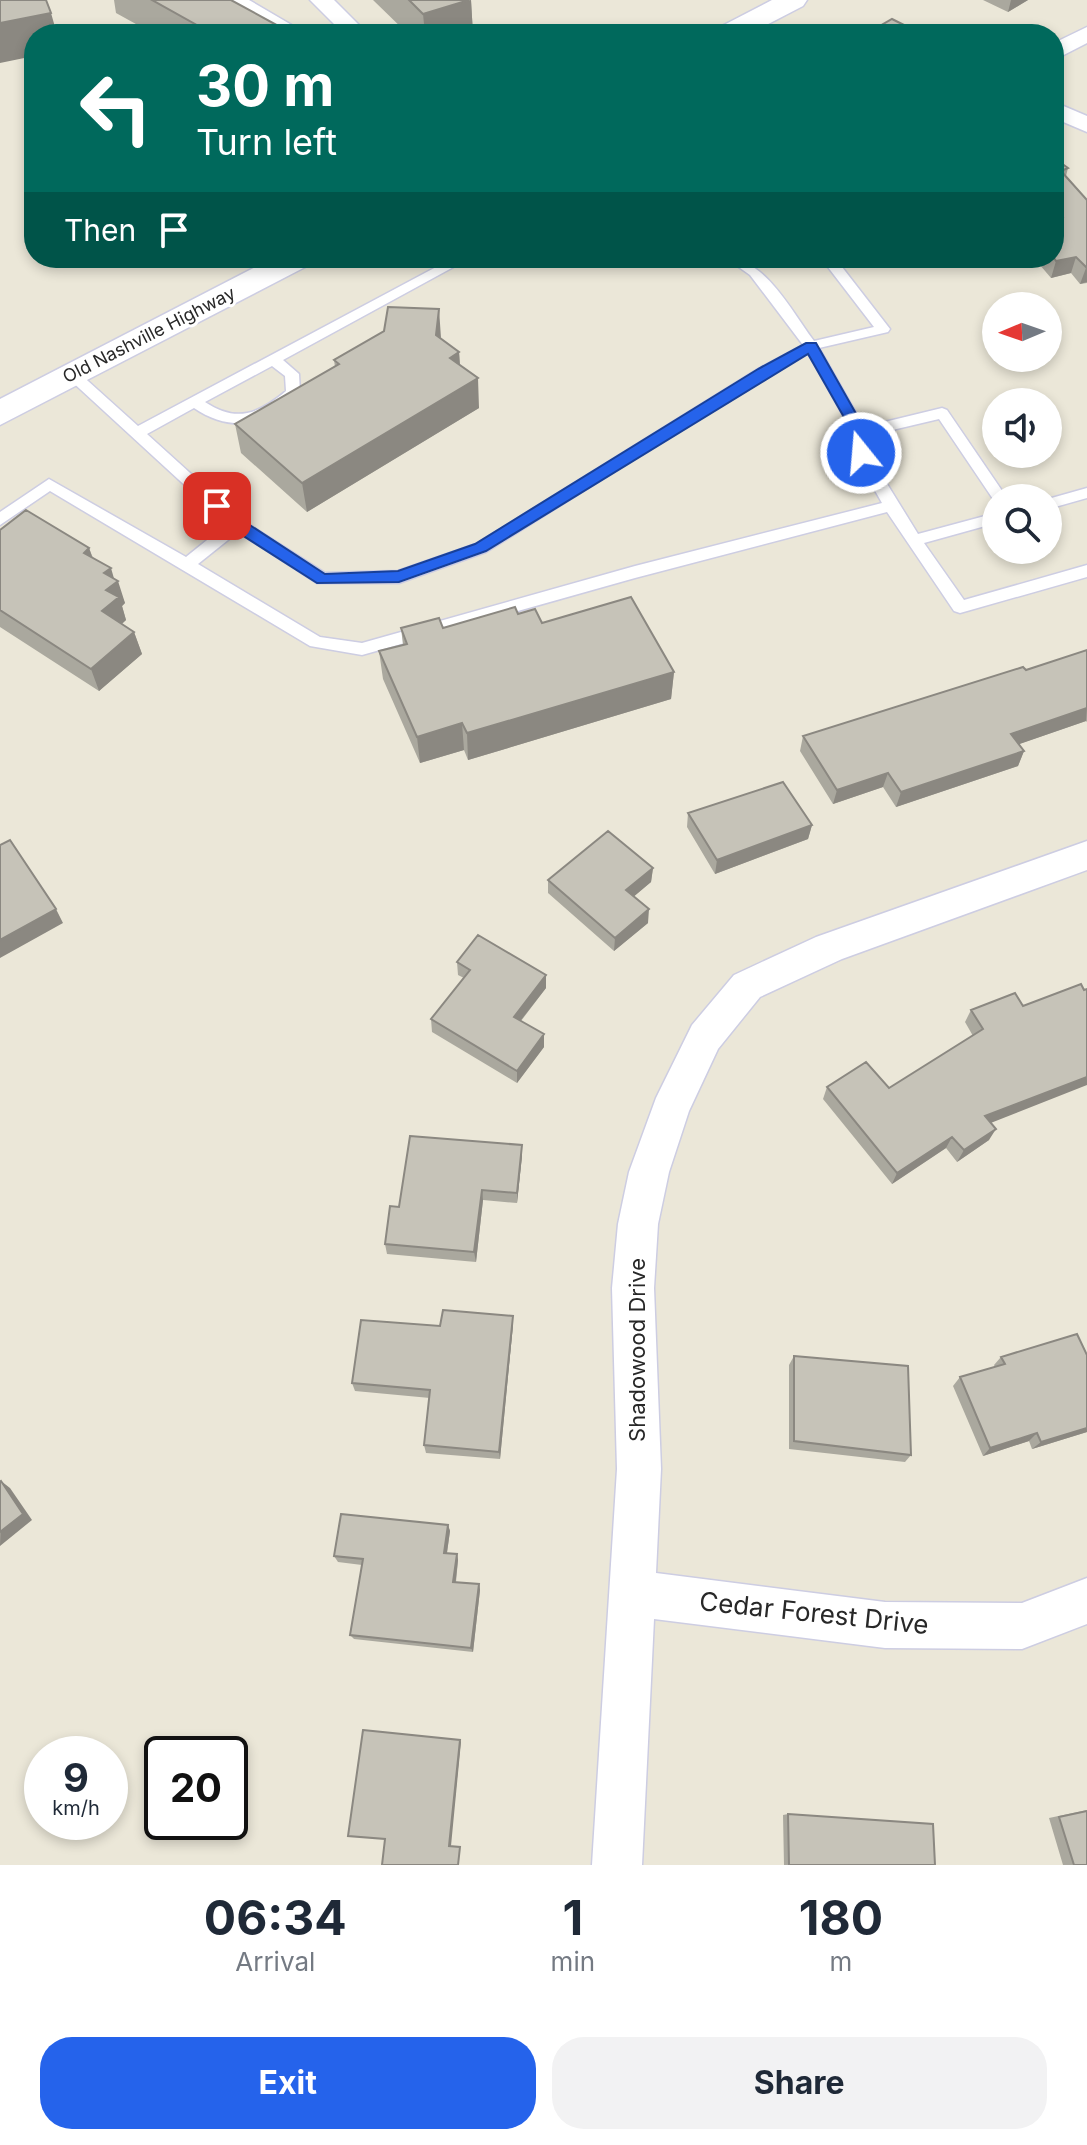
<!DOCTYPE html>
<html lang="en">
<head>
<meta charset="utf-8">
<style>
  :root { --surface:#fff; --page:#f2f2f3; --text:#1f2937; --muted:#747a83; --accent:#2563eb }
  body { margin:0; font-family:Inter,sans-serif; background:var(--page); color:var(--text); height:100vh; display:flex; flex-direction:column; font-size:30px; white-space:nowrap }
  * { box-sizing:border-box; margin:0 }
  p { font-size:26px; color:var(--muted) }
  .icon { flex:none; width:44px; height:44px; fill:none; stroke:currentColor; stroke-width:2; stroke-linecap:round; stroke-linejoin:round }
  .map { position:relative; height:1865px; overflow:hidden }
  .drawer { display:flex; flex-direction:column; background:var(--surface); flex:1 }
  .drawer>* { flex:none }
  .banner { position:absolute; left:24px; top:24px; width:1040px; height:244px; border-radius:32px; box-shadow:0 4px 12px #0003; background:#00695c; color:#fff; overflow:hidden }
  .needle { width:52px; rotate:268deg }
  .buttons { position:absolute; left:982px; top:292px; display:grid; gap:16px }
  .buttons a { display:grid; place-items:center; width:80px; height:80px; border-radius:50%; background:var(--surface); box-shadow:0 4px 12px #0003; font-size:40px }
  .speed { position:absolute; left:24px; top:1736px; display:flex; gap:16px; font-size:40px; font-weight:700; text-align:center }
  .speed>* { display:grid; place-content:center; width:104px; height:104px; border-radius:50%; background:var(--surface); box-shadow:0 4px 12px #0003; line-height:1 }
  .speed small { font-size:20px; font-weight:400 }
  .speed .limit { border:4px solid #111; border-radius:12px; background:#fff; color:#111 }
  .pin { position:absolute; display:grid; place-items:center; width:68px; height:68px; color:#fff; margin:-34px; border-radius:16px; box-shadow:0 4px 12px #0006 }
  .me { position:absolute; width:88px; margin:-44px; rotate:343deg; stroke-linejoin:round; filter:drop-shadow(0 0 6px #0008) }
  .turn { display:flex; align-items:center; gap:28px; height:168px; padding:0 40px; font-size:36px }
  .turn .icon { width:104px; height:104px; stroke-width:2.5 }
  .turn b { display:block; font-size:56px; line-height:68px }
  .then { display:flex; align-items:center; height:76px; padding:0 40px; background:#0003; gap:16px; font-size:30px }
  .eta { display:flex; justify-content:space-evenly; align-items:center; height:136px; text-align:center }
  .eta b { font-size:48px; font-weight:700; line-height:56px }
  .primary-button { display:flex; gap:16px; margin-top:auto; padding:16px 40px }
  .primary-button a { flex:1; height:92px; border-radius:32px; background:var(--accent); color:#fff; font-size:32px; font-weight:700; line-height:92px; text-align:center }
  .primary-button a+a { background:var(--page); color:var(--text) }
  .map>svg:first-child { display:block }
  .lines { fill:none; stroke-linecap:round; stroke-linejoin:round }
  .lane-casing { stroke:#cdcde2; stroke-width:3 }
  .street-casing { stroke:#cdcde2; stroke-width:3 }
  .secondary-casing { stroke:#cdcde2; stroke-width:3 }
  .lane { fill:#fff; fill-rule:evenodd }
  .street { fill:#fff; fill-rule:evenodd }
  .secondary { fill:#fff; fill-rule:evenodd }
  .wall { fill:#aaa89e }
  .shaded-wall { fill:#8b8881 }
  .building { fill:#c6c3b8; stroke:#8b8881; stroke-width:2 }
  .route { fill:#2563eb; stroke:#184099; stroke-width:2 }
  .labels { text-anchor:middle; stroke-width:6; stroke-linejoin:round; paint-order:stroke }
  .far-street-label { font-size:18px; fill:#282828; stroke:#fff }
  .street-label { font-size:22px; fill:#282828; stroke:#fff }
  .near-street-label { font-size:26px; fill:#282828; stroke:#fff }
</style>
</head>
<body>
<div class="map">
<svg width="1087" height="1865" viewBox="0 0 1087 1865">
  <rect width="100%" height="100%" fill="#ebe7d8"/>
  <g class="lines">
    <defs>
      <path id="lane" d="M453,258H470L283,360L299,374L300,393C272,427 230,433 194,408L147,434L242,520L325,573L398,571L476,544L758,369L803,345L750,275L726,258C765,258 792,312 814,341L874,327L821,258H835L890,329L888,332L819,348L864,427L942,408L947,410L1007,498H996L995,502L939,419L867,436L868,453L918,534L996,513V523L924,543L964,600L1087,565V577L960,613L954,611L887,512L635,578L362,655L310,646L50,491L0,525V512L49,479L186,557L227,524L68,378V372H78L138,426ZM808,353L853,433L854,453L882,503L635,566L362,643L320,637L198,564L238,532L317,583H399L486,552L768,375ZM272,366L285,376L286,391C259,414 236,423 205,402Z
        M1087,488V498L1048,509V499Z"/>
      <path id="street" d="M221,0H249L307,34H279Z
        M310,0H334L368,34H344Z
        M1087,27V43L1054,60V43Z
        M1054,102L1087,116V132L1054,118Z
        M1087,841V870L842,959L760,997L718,1049L689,1111L669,1172L658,1224L654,1288L661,1469L656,1573L885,1602L1022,1603L1087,1578V1624L1022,1649L885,1648L654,1619L642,1865H592L617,1469L612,1288L618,1224L629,1172L656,1098L692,1025L734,975L816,937Z"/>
      <path id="secondary" d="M772,0H807L803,6L749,34H714L718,28Z
        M273,258H314L309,265L0,425V399Z"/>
    </defs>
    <use href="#lane" class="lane-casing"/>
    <use href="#street" class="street-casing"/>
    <use href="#secondary" class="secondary-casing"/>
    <use href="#lane" class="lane"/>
    <use href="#street" class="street"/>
    <use href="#secondary" class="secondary"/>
  </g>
  <path class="wall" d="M114,0H231L293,34H154L116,13Z
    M373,0H471L473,34H408Z
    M983,0H1028L1008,12Z
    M1054,158L1068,168L1066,176L1087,200V283L1080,284L1071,273L1051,278L1034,258H1054Z
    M441,339L459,352L460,365L479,408L307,512L241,453L235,424L335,367L334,360Z
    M0,530L89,548L93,558L114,579L125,603L122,606L126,620L122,624L134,632L142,654L99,691L0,627Z
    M518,614L674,672L671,699L468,760L464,750L420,763L383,679L379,651L403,645L401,628H443Z
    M1087,650V722L1086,721L1019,744L1024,751L1018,766L896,807L883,787L833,804L800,751L803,736L1026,670Z
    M688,813L812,825L808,839L715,874L687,827Z
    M653,868L651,882L634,896L648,923L614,951L548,893V880Z
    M457,962L546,975V988L521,1021L544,1047L517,1083L432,1032L431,1019L464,978L458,975Z
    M1015,993L991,1123L989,1140L957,1162L946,1148L892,1184L823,1099L827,1087L889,1088L973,1036L965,1022L971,1010Z
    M522,1145V1156L517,1203L483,1200L476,1262L387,1254L385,1244L399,1207Z
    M513,1316V1325L500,1459L426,1453L424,1445L430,1398L355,1391L352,1383L440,1326Z
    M794,1356L911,1455L905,1462L789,1449V1365Z
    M1001,1357L1087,1432L1032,1449L1029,1441L983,1456L953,1386L960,1377L995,1367L994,1365Z
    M448,1525L450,1531L447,1553L457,1554L458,1560L456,1582L479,1584L480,1590L473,1652L354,1639L350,1635L362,1565L338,1562L334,1556Z
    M1087,1810V1865H1063L1049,1818Z
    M788,1814L935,1865H784L783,1815Z"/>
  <path class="shaded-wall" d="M471,0L473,34H425L423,14Z
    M1011,0H1028L1008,12Z
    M51,13L57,34H34V56L0,63V23Z
    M1076,257L1071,273L1051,278L1056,261Z
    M1086,268H1087V282L1080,284Z
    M439,309L441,338L436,335Z
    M459,352L461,382L450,358Z
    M478,378L479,408L307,512L302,483Z
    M89,548L97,571L84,553Z
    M111,568L115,582L118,581L125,603L122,606L126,620L110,634L102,611L106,590L104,573Z
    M134,632L142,654L99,691L91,669Z
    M674,672L671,699L468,760L467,733Z
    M1087,708L1086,721L1005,749L1011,734Z
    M462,723L464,750L420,763L417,737Z
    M1024,751L1018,766L896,807L901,792Z
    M888,773L883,787L833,804L837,790Z
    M812,825L808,839L715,874L717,860Z
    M653,868L651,882L625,904L626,890Z
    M56,909L63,923L0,958V940Z
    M649,909L648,923L614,951L615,938Z
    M546,975V988L514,1029V1017Z
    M544,1034V1047L517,1083V1071Z
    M1087,1077V1085L978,1128L985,1116Z
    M996,1129L989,1140L957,1162L964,1150Z
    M952,1137L946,1148L892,1184L897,1173Z
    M522,1145V1156L517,1203V1193Z
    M482,1190L483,1200L476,1262L474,1252Z
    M513,1316V1325L500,1459L499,1452Z
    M1087,1428V1432L1032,1449L1041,1442Z
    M1037,1433L1029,1441L983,1456L990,1448Z
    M1,1481L10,1488L32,1520L0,1546Z
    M448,1525L450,1531L446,1559L444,1553Z
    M457,1554L458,1560L455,1587L453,1582Z
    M479,1584L480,1590L473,1652L471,1648Z
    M460,1740L461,1742L451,1846H449Z"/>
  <path class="building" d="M0,0H46L51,13L0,23Z
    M152,0H231L293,34H213Z
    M409,0H469L423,14Z
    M892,19L922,34H866Z
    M1054,158L1068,168L1061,171L1087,200V268L1076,257L1056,261L1054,258V219L1062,217L1054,212Z
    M388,307L439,309L436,335L459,352L450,358L478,378L302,483L235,424L339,364L334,360L384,331Z
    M26,510L89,548L84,553L111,568L104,573L118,581L106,590L119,597L102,611L134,632L91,669L0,610V530Z
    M631,597L674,672L467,733L462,723L417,737L379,651L407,644L401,628L439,618L443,628L515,607L518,614L535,609L542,623Z
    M1087,650V708L1011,734L1024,751L901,792L888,773L837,790L803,736L1023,667L1026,670Z
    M783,782L812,825L717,860L688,813Z
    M608,831L653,868L626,890L649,909L615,938L548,880Z
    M10,840L56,909L0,940V845Z
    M478,935L546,975L514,1017L544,1034L517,1071L431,1019L470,970L457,962Z
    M1081,984L1084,990L1087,989V1077L985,1116L996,1129L964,1150L952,1137L897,1173L827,1087L866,1062L889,1088L983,1029L971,1010L1015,993L1023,1006Z
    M410,1136L522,1145L517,1193L482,1190L474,1252L385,1244L390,1206L399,1207Z
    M443,1310L513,1316L499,1452L424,1445L430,1390L352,1383L361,1320L440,1326Z
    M1077,1334L1087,1355V1428L1041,1442L1037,1433L990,1448L960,1377L1005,1364L1001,1357Z
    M794,1356L908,1366L911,1455L794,1441Z
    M1,1481L23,1514L0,1532V1482Z
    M341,1514L448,1525L444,1553L457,1554L453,1582L479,1584L471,1648L350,1635L363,1559L334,1556Z
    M363,1730L460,1740L449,1846L460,1847L458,1865H382L385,1839L348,1836Z
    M1087,1811V1865H1074L1059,1817Z
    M788,1814L933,1824L935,1865H789Z"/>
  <path class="route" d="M806,343H816L867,433L866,456L861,458L854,453L853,433L808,354L486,551L399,582L317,583L231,528L209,506L211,502H222L242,520L325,574L398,571L475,544L758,369Z"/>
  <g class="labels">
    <g class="far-street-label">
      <text transform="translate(149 335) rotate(-27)" y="6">Old Nashville Highway</text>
    </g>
    <g class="street-label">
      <text transform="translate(637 1350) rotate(-90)" y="8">Shadowood Drive</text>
    </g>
    <g class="near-street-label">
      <text transform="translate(814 1613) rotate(6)" y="9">Cedar Forest Drive</text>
    </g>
  </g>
</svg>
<div class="buttons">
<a><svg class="needle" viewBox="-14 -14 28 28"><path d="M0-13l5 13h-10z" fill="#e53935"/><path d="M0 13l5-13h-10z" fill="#747a83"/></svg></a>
<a><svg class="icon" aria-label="sound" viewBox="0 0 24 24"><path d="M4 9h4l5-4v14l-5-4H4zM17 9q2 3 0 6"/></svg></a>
<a><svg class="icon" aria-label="search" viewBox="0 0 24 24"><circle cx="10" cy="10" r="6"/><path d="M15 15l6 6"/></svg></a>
</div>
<div class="speed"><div>9<small>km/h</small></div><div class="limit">20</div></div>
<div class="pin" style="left:217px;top:506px;background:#d93025"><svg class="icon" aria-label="arrive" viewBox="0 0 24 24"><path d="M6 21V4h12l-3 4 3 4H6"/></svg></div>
<svg class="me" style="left:861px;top:453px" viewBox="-20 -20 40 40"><circle r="17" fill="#2563eb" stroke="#fff" stroke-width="3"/><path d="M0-11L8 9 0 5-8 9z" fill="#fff"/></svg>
<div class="banner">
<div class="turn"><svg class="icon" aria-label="left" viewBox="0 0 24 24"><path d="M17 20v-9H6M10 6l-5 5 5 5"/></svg><div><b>30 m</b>Turn left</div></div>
<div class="then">Then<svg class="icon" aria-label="arrive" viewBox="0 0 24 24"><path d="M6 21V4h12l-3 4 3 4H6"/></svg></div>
</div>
</div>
<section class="drawer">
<div class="eta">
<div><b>06:34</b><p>Arrival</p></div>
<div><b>1</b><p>min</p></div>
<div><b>180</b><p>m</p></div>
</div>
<div class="primary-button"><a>Exit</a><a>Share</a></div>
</section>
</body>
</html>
